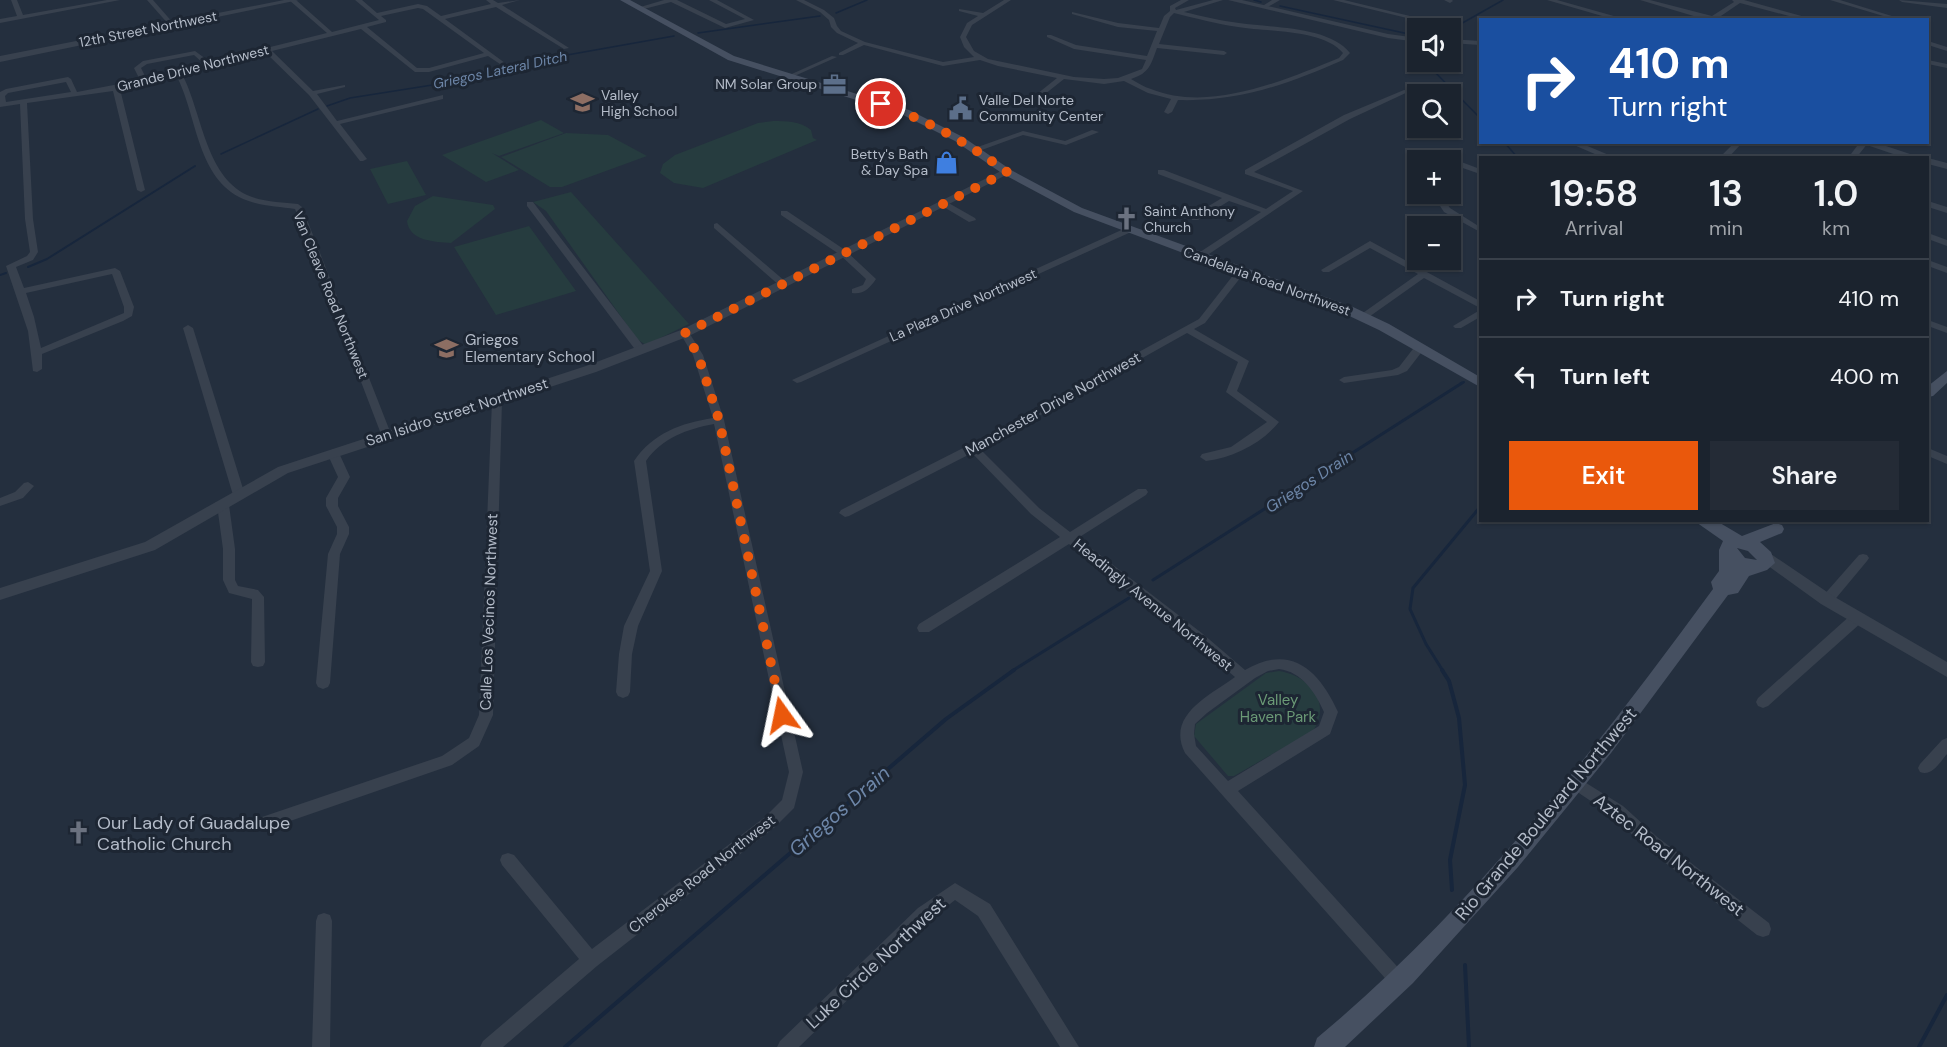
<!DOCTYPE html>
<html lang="en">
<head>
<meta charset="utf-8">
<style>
  :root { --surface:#1b232e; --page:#242b36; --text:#f1f3f6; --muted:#a0a4aa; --line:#39404a; --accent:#ea580c }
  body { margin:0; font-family:"DM Sans",sans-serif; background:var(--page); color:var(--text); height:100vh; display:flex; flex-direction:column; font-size:22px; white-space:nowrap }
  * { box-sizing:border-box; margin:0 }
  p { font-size:20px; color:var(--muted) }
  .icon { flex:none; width:33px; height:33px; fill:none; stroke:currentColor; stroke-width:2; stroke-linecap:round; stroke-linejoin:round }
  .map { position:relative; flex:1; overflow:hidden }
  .sheet { position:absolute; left:1479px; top:156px; width:450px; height:366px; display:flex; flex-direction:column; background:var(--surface); border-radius:0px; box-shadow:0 2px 4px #0004,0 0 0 2px var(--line) }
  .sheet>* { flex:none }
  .hud { position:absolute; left:1479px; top:18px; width:450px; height:126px; border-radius:0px; box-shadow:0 2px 4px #0004,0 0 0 2px var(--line); background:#1a4fa0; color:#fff; overflow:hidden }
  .buttons { position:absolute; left:1407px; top:18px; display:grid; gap:12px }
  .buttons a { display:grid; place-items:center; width:54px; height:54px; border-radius:0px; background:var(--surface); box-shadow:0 2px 4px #0004,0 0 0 2px var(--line); font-size:30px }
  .pin { position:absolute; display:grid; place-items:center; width:51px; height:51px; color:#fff; margin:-26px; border:3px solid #fff; border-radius:50%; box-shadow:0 2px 6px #0007 }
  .me { position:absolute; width:66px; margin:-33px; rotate:348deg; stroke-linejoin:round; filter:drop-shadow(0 0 4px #0008) }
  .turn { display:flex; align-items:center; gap:21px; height:126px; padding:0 30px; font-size:27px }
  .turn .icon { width:78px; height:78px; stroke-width:2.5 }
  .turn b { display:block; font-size:42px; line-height:51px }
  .eta { display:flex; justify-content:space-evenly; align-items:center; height:102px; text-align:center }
  .eta b { font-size:36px; font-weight:600; line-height:42px }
  .cta { display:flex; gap:12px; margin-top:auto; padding:12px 30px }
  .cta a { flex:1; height:69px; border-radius:0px; background:var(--accent); color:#fff; font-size:24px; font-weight:600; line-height:69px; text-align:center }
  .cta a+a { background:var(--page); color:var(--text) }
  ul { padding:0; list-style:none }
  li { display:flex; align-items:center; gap:18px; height:78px; padding:0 30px; border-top:2px solid var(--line) }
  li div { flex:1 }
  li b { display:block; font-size:22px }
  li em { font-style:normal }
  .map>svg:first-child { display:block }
  .green { fill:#263c3f }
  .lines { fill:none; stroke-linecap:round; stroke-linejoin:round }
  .stream-far3 { stroke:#17263c; stroke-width:1.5 }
  .stream-far2 { stroke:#17263c; stroke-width:2 }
  .stream-far1 { stroke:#17263c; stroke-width:3 }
  .stream { stroke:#17263c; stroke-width:4 }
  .minor { fill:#38414e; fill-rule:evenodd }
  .tertiary { fill:#38414e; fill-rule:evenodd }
  .secondary { fill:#465061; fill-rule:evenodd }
  .route { stroke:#ea580c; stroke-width:10; stroke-dasharray:0 18 }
  .labels { text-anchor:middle; stroke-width:6; stroke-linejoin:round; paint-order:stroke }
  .far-street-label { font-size:14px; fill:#b4bcc9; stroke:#1d2633 }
  .far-water-label { font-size:14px; font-style:italic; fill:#6d86a8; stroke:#1d2633 }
  .far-poi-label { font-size:14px; fill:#b4bcc9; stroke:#1d2633; text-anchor:start }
  .poi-label { font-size:15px; fill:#b4bcc9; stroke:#1d2633; text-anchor:start }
  .street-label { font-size:15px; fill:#b4bcc9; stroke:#1d2633 }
  .park-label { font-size:15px; fill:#6b9a76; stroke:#1d2633 }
  .water-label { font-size:16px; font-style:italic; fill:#6d86a8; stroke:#1d2633 }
  .near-street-label { font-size:18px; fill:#b4bcc9; stroke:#1d2633 }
  .near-poi-label { font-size:18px; fill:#b4bcc9; stroke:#1d2633; text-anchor:start }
  .near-water-label { font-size:20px; font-style:italic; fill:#6d86a8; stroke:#1d2633 }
</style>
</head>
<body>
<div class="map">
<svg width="1947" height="1047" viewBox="0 0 1947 1047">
  <rect width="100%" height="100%" fill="#242f3e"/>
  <path class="green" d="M541,120L564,133L499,156L492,153L519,170L486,182L442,155Z
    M773,121C787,121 800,121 811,130L813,138L817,140L703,188L674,183L660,173L663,164L675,155L758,123Z
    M566,133L608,135L647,156L562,187H550L501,157Z
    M407,161L426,195L388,204L370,169Z
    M571,192L689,324L646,345L637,339L546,211L533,202Z
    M433,196L493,205L495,209L451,243C435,242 409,241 407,221L415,206Z
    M529,226L576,291L496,315L454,247Z
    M1279,671C1310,676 1332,702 1313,731L1234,776H1228L1194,736L1196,724L1266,673Z"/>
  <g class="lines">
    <path class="stream-far3" d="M1254,0L1261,2
      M1280,6L1418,36
      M836,13L867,0
      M1450,30L1503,0
      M698,33L820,16
      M1425,62L1480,118
      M327,106L350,98L464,80L522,63L674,36
      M1504,142L1518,158
      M221,154L318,109"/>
    <path class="stream-far2" d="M28,267L47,259L195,166
      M0,275L6,273
      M1460,384L1464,382"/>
    <path class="stream-far1" d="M1153,580L1462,383
      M1012,671L1129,598
      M1443,671L1426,644L1410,609L1413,588L1480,507"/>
    <path class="stream" d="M1442,670L1449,681L1459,718L1465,785L1450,860L1452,890
      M1465,965L1469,1047
      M565,1047L946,719L1014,670
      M1919,1047L1947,995"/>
    <path class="minor" d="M11,0H17L23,15L107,0H120L0,23V19L17,16Z
      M147,0H153L174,24V26H170Z
      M289,0H296L332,32L379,20L355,0H362L377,13L418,4L427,6L441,16L491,4L486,0H493L498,3L520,0L502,5L569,48L564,49L496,7L445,19L505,63L506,64L503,66L488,56L429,72H415L361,29L272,51L313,91L345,85V87L317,94L337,121L443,95V99L340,124L367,159L363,161H360L309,95L266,53L182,74C202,112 205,175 247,195C262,202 282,202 298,204L302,207L391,434L390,436H382L381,434L295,209C277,206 256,206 239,197C196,174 197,114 176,75L120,89L145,190L141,192L137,190L113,91L27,103L33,219L38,252L33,260L16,267L24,288L115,268L120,271L134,307L132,316L123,321L42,354V369L37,372L33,371L28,331L6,266L27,256L30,252L25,219L20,104L0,107V92L6,89L68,77L71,79L77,92L140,80L134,68L143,61L195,51L210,62L327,33ZM418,8L423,9L484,53L429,68H417L367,27L386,22V20L381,16ZM194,55L204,64L146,78L141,68L147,64ZM66,82L71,92L6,102L5,96L8,93ZM112,274L124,307V313L41,348L34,317L26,293Z
      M664,0H677L726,24L745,19L709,0H717L754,20L725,28L671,2L640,10L637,8Z
      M796,0H804L824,10L834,18L837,26L841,31L865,42L943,62L974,57L964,47L960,37L967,23L978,16L959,11V9L983,13L1004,0H1011L972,25L966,37L974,51L988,59L1074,77L1104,79L1118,78L1142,69L1146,60L1074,49L1047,37V35H1051L1076,45L1147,56L1157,31L1118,27L1072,14V12L1118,23L1159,28L1164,16L1170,11V6L1181,0H1189L1175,8L1176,10L1213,0H1223L1184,12C1202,16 1221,21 1239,23C1272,28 1329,26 1350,53L1343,60C1288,84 1239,102 1178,100L1172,112L1168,114L1164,112L1171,99L1148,93L1124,81L1104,84L1064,79L1040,98H1037V94L1057,78L998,66L980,60L943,66L864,45L843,55H839V53L858,43L837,33L831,27L829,20L820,12ZM1174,13C1195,18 1216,24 1238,27C1267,32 1323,29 1343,53L1339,58C1285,80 1210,113 1151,89C1144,87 1138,83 1131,79C1150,73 1151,64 1157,48L1224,55L1227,53L1224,51L1159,44L1170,17Z
      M1272,0H1280L1266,8L1261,7Z
      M1333,0H1344L1414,17L1411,19Z
      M1444,0H1452L1453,1L1450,3Z
      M1547,0H1557L1628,20H1616Z
      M1640,0H1650L1712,16L1734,2L1732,0H1744L1816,20H1804L1740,3L1715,20H1707Z
      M1830,0H1840L1895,17L1890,18Z
      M1899,0L1947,4V8L1902,2Z
      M1928,41L1947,47V51L1928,45Z
      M832,56L837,57L790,78L785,77Z
      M1928,60L1947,64V68L1928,64Z
      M1404,90L1410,91L1350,119L1254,172L1303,191L1203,258H1197V254L1261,212L1229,201L1198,220H1192V216L1222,198L1158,174V170H1164L1266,209L1293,191L1245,174V170L1344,115Z
      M1092,130L1099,132L1066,145L1023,135L979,151L972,149L1023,131L1065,141Z
      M1567,142H1578L1616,158H1604Z
      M1735,142H1743L1728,158L1709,157L1723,154Z
      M1860,142L1868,143L1856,158H1848Z
      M1450,160H1456L1480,169V174L1454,165L1450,166Z
      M1432,194H1440L1450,208L1480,227V232L1444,212Z
      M945,201L975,218L976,220L969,222L942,206L941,204Z
      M1928,201L1947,207V213L1928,207Z
      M527,202H533L645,348V352H637L527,206Z
      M781,211H787L845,250L876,279C870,288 863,295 852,293V289L863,285L866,279L839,254L781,215Z
      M717,223L786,282V286H780L714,228V224Z
      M1128,227L1131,228V232L801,382L797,383L792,380Z
      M1928,233L1947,240V246L1928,239Z
      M1370,241L1480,301V308L1424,278L1366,319H1360V315L1418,274L1370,248L1329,272H1323L1321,270Z
      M1928,260L1947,267V273L1928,266Z
      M1241,268L1244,269V273L1205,323L1194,329L1249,361L1237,391L1279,422C1261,444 1234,457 1206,461L1200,457L1202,454L1231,447L1267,422L1226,392L1238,362L1187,333L980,449L1039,508L1070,532L1138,489H1146L1148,492L1146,495L1078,538L1203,634L1245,670C1291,643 1319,670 1338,712L1330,734L1238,791L1404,974L1407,980L1404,986L1398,989L1392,986L1185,753C1166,715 1209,696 1235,677L1193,642L1069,544L929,632H919L917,628L919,624L1060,537L1031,514L972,453L849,516L845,517L839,513L841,510L969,445L1199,319L1238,269ZM1279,669C1302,672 1315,692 1324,712L1319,726L1228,781L1196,746L1194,734L1195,724L1207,713L1255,678L1268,671Z
      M1480,310V317L1461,328H1455L1453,326Z
      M1928,320L1947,327V333L1928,326Z
      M188,325L193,328L245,495L243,498L239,499L233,495L183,328Z
      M685,330L688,331L703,355L724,420L803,772L794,808L775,827L597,966L503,1047H480L483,1041L579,959L502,865L500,860L502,855L508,853L514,855L592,949L765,817L782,800L789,772L714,424C687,429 662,438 646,461L662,571L638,626L632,654L630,692L628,696L623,698L618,696L616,692L619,654L624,626L650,571L634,461C653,433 681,423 713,418L693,355L680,333Z
      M1420,344L1425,347L1424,349L1407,371L1398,375L1344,383L1339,380L1344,377L1392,370L1399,367L1416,345Z
      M497,398L502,401L493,715L479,746L452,765L267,829L262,827L259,822L262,817L442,756L469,738L479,715L492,401Z
      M1928,448L1947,456V464L1928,456Z
      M333,449L339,453L350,477L338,498V506L349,527V534L340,554L330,683L328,687L323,689L318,687L316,683L328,554L337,534V527L326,506V498L338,477L327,453Z
      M28,482L34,486L23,498L0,506V498L15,492L24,483Z
      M223,501L229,505L235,549V580L238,586L258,590L264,597L265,662L263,666L258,667L253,666L251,662L252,599L229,593L223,580V549L217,505Z
      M1863,554L1867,555L1869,558L1867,561L1832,603H1822L1821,600L1822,597L1859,555Z
      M1857,613L1862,614L1864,618L1862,622L1768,706L1763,708L1758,706L1756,702L1758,698L1852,614Z
      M1947,738V754C1940,762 1932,777 1920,772L1918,768L1920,764L1942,740Z
      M1575,776L1623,806L1656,836L1769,923L1771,929L1769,935L1763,937L1757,935L1644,846L1613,816L1570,787L1568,782L1570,777Z
      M955,883L990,904L1079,1047H1060L978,916L955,900L930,920L799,1047H777L780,1041L918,908Z
      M324,913L330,915L332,921L330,1047H312L316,921L318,915Z"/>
    <path class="tertiary" d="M284,0H299L0,62V56Z
      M1228,0H1242L1388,34L1418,38V42L1388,38Z
      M1450,39L1480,41V45L1450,43Z
      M1858,142H1874L1922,158H1905Z
      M1928,158L1947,163V169L1928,164Z
      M1003,170L1012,172L689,336L596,372L288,473L155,550L0,600V588L145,542L278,467L586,366L681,330Z
      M1765,550L1833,596L1947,662V677L1821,604L1760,560L1757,556Z"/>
    <path class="secondary" d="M620,0H630L734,56L909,110L963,137L1011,170L1082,208L1353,307L1389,324L1480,377V387L1379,330L1343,313L1074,212L1003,174L955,141L901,114L728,60Z
      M1947,371V383L1933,396L1928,397V386Z
      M1693,520H1715L1742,536L1776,523L1782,525L1784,529L1782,533L1760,542L1771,552L1775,563L1767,570L1749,576L1738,593L1728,595L1611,753L1518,867L1413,983L1345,1047H1314L1317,1038C1470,911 1596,749 1713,589L1711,582L1719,571V550L1723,541ZM1737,548L1748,551L1757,560L1745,558Z"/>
  </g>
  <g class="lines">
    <path class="route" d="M782,715L719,420L698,355L685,333L1007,172C968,143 927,120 881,104"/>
  </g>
  <defs>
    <symbol id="office-bare" viewBox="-9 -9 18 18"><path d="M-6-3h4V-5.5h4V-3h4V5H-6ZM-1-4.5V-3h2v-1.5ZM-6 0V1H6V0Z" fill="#5c6f8a" stroke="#1d2633" stroke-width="2.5" paint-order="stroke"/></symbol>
    <symbol id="school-bare" viewBox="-9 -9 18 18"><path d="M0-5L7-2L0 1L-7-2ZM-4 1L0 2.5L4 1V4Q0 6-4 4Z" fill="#8d6e63" stroke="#1d2633" stroke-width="2.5" paint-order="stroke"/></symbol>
    <symbol id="civic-bare" viewBox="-9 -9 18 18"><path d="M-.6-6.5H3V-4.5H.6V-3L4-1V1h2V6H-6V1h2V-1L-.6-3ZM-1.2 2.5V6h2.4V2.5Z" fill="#5c6f8a" stroke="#1d2633" stroke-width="2.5" paint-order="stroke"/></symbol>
    <symbol id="shop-bare" viewBox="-9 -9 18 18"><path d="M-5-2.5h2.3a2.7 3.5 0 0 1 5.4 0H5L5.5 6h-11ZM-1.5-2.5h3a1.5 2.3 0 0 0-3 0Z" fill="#3f7fe0" stroke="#1d2633" stroke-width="2.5" paint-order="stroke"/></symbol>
    <symbol id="church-bare" viewBox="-9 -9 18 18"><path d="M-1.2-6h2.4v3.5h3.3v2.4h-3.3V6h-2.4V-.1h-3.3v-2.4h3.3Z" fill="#6b7280" stroke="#1d2633" stroke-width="2.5" paint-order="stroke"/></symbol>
  </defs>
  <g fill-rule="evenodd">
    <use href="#office-bare" x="818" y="68" width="33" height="33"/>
    <use href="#school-bare" x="566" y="86" width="33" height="33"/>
    <use href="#civic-bare" x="944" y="92" width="33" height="33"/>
    <use href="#shop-bare" x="930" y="146" width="33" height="33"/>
    <use href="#church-bare" x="1110" y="202" width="33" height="33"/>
    <use href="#school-bare" x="430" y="332" width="33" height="33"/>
    <use href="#church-bare" x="62" y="816" width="33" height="33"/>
  </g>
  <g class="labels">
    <g class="far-street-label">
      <text transform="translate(148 29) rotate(-11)" y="5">12th Street Northwest</text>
      <text transform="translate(193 68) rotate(-14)" y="5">Grande Drive Northwest</text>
      <text transform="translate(1267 281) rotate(20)" y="5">Candelaria Road Northwest</text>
      <text transform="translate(331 295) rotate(68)" y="5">Van Cleave Road Northwest</text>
      <text transform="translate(963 305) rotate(-24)" y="5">La Plaza Drive Northwest</text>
    </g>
    <g class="far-water-label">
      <text transform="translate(500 70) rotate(-12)" y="5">Griegos Lateral Ditch</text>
    </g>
    <g class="far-poi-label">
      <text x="817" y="89" text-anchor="end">NM Solar Group</text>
      <text x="601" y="100">Valley<tspan x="601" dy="16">High School</tspan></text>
      <text x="979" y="105">Valle Del Norte<tspan x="979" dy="16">Community Center</tspan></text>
      <text x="928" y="159" text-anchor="end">Betty's Bath<tspan x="928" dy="16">&amp; Day Spa</tspan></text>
      <text x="1144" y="216">Saint Anthony<tspan x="1144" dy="16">Church</tspan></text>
    </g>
    <g class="poi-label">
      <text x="465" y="345">Griegos<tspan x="465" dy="17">Elementary School</tspan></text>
    </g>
    <g class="street-label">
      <text transform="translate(1053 404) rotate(-29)" y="5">Manchester Drive Northwest</text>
      <text transform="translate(457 412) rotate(-18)" y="5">San Isidro Street Northwest</text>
      <text transform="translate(1153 605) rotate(39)" y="5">Headingly Avenue Northwest</text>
      <text transform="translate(489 612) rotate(-88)" y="5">Calle Los Vecinos Northwest</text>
      <text transform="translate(702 874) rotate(-38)" y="5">Cherokee Road Northwest</text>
    </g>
    <g class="park-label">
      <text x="1278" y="705">Valley<tspan x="1278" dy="17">Haven Park</tspan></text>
    </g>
    <g class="water-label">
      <text transform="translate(1309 481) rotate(-33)" y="6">Griegos Drain</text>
    </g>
    <g class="near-street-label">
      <text transform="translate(1546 814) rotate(-50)" y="6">Rio Grande Boulevard Northwest</text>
      <text transform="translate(1669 855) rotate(38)" y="6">Aztec Road Northwest</text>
      <text transform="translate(876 963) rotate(-43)" y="6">Luke Circle Northwest</text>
    </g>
    <g class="near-poi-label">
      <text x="97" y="829">Our Lady of Guadalupe<tspan x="97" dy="21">Catholic Church</tspan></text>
    </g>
    <g class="near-water-label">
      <text transform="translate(839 811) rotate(-41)" y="7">Griegos Drain</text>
    </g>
  </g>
</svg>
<div class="buttons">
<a><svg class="icon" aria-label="sound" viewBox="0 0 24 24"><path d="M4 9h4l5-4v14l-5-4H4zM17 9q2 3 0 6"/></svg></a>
<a><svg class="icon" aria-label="search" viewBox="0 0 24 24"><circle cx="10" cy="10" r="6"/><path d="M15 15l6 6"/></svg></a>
<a>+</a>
<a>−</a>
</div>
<div class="pin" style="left:881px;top:104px;background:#d93025"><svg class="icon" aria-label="arrive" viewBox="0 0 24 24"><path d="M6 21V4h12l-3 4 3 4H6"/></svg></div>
<svg class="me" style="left:782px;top:715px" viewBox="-20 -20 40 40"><path d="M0-17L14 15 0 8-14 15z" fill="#ea580c" stroke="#fff" stroke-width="4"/></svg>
<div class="hud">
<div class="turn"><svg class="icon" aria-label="right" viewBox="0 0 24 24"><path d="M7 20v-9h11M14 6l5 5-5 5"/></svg><div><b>410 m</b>Turn right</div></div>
</div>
<section class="sheet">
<div class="eta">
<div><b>19:58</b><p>Arrival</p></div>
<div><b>13</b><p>min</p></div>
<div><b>1.0</b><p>km</p></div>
</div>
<ul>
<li><svg class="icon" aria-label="right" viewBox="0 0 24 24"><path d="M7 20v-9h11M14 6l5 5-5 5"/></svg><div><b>Turn right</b></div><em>410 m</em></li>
<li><svg class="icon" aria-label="left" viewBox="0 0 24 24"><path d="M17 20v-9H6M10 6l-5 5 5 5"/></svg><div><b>Turn left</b></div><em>400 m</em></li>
</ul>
<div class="cta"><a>Exit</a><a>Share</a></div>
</section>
</div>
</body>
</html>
